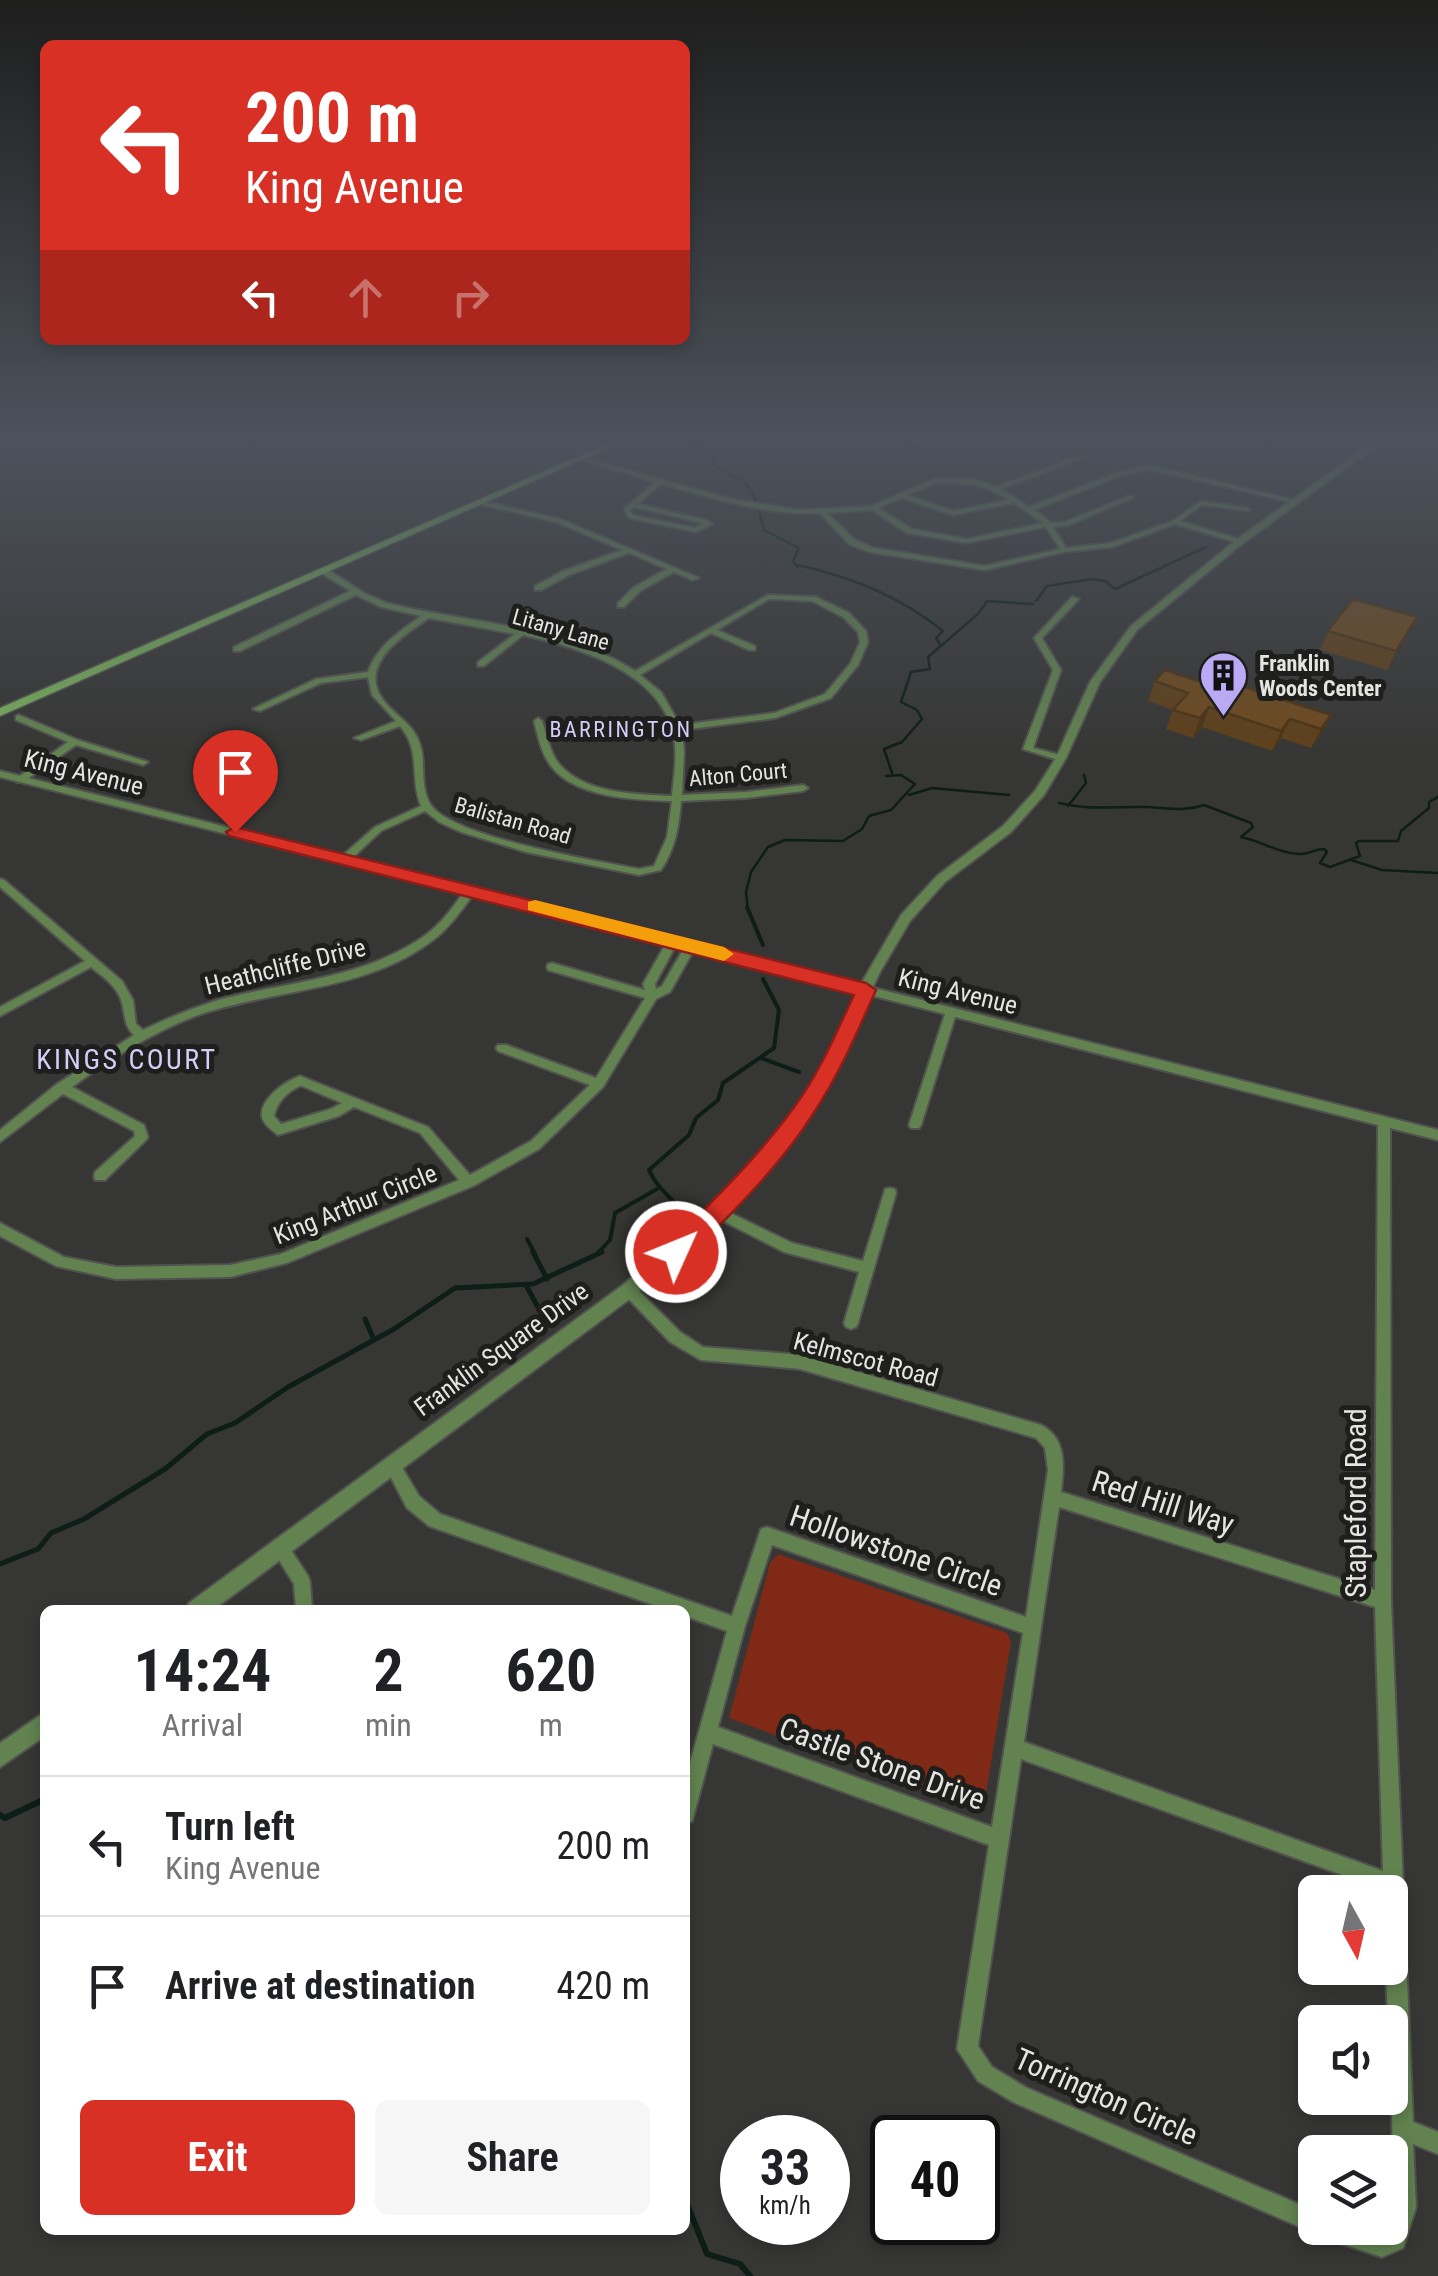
<!DOCTYPE html>
<html lang="en">
<head>
<meta charset="utf-8">
<style>
  :root { --surface:#fff; --page:#f6f6f6; --text:#202124; --muted:#757577; --line:#e0e0e0; --accent:#d93025 }
  body { margin:0; font-family:"Roboto Condensed",sans-serif; background:var(--page); color:var(--text); height:100vh; display:flex; flex-direction:column; font-size:38px; white-space:nowrap }
  * { box-sizing:border-box; margin:0 }
  p { font-size:32px; color:var(--muted) }
  .icon { flex:none; width:55px; height:55px; fill:none; stroke:currentColor; stroke-width:2; stroke-linecap:round; stroke-linejoin:round }
  .map { position:relative; flex:1; overflow:hidden }
  .side { position:absolute; left:40px; top:1605px; width:650px; height:630px; display:flex; flex-direction:column; background:var(--surface); border-radius:15px; box-shadow:0 5px 15px #0003 }
  .side>* { flex:none }
  .top-card { position:absolute; left:40px; top:40px; width:650px; height:305px; border-radius:15px; box-shadow:0 5px 15px #0003; background:#d93025; color:#fff; overflow:hidden }
  .needle { width:65px; rotate:172deg }
  .tools { position:absolute; left:1298px; top:1875px; display:grid; gap:20px }
  .tools a { display:grid; place-items:center; width:110px; height:110px; border-radius:15px; background:var(--surface); box-shadow:0 5px 15px #0003; font-size:50px }
  .speed { position:absolute; left:720px; top:2115px; display:flex; gap:20px; font-size:50px; font-weight:700; text-align:center }
  .speed>* { display:grid; place-content:center; width:130px; height:130px; border-radius:50%; background:var(--surface); box-shadow:0 5px 15px #0003; line-height:1 }
  .speed small { font-size:25px; font-weight:400 }
  .speed .limit { border:5px solid #111; border-radius:15px; background:#fff; color:#111 }
  .pin { position:absolute; display:grid; place-items:center; width:85px; height:85px; color:#fff; margin:-102px -42px; border-radius:50% 50% 50% 0; rotate:-45deg; box-shadow:0 0 10px #0007 }
  .pin .icon { rotate:45deg }
  .me { position:absolute; width:110px; margin:-55px; rotate:46deg; stroke-linejoin:round; filter:drop-shadow(0 0 8px #0008) }
  .turn { display:flex; align-items:center; gap:35px; height:210px; padding:0 40px; font-size:45px }
  .turn .icon { width:130px; height:130px; stroke-width:2.5 }
  .turn b { display:block; font-size:70px; line-height:85px }
  .lanes { display:flex; align-items:center; height:95px; padding:0 40px; background:#0003; justify-content:center; gap:50px; direction:ltr }
  .lanes .off { opacity:.35 }
  .eta { display:flex; justify-content:space-evenly; align-items:center; height:170px; text-align:center }
  .eta b { font-size:60px; font-weight:700; line-height:70px }
  .button { display:flex; gap:20px; margin-top:auto; padding:20px 40px }
  .button a { flex:1; height:115px; border-radius:15px; background:var(--accent); color:#fff; font-size:40px; font-weight:700; line-height:115px; text-align:center }
  .button a+a { background:var(--page); color:var(--text) }
  ul { padding:0; list-style:none }
  li { display:flex; align-items:center; gap:30px; height:140px; padding:0 40px; border-top:2px solid var(--line) }
  li div { flex:1 }
  li b { display:block; font-size:38px }
  li em { font-style:normal }
  .map>svg:first-child { display:block }
  .green { fill:#7f2916 }
  .lines { fill:none; stroke-linecap:round; stroke-linejoin:round }
  .stream-far3 { stroke:#0d1d17; stroke-width:2.5 }
  .stream-far2 { stroke:#0d1d17; stroke-width:4 }
  .stream-far1 { stroke:#0d1d17; stroke-width:5 }
  .stream { stroke:#0d1d17; stroke-width:6 }
  .minor-casing { stroke:#525250; stroke-width:4 }
  .tertiary-casing { stroke:#525250; stroke-width:4 }
  .secondary-casing { stroke:#525250; stroke-width:3 }
  .minor { fill:#628350; fill-rule:evenodd }
  .tertiary { fill:#628350; fill-rule:evenodd }
  .secondary { fill:#78ae5b; fill-rule:evenodd }
  .wall { fill:#5f401a }
  .shaded-wall { fill:#4d3415 }
  .building { fill:#6e4a1e; stroke:#4d3415; stroke-width:2.5 }
  .route { fill:#d93025; stroke:#8d1f18; stroke-width:2.5 }
  .slow { fill:#f59e0b }
  .labels { text-anchor:middle; stroke-width:10; stroke-linejoin:round; paint-order:stroke }
  .far-street-label { font-size:22px; fill:#e4e4e2; stroke:#1e1e1c }
  .far-poi-label { font-size:22px; font-weight:bold; fill:#e4e4e2; stroke:#1e1e1c; text-anchor:start }
  .far-neighbourhood-label { font-size:22px; letter-spacing:2.5px; fill:#d5cdf8; stroke:#1e1e1c }
  .street-label { font-size:25px; fill:#e4e4e2; stroke:#1e1e1c }
  .neighbourhood-label { font-size:28px; letter-spacing:2.5px; fill:#d5cdf8; stroke:#1e1e1c }
  .near-street-label { font-size:30px; fill:#e4e4e2; stroke:#1e1e1c }
</style>
</head>
<body>
<div class="map">
<svg width="1438" height="2276" viewBox="0 0 1438 2276">
  <rect width="100%" height="100%" fill="#363634"/>
  <path class="green" d="M778,1554L1007,1633L1011,1642L983,1812L729,1718L770,1563Z"/>
  <g class="lines">
    <path class="stream-far3" d="M691,437L690,442L712,457L715,466L746,483L756,500
      M759,510L764,530L799,548L793,561L798,567
      M797,565C849,576 901,597 943,631L936,638L941,646
      M1036,601L1047,586L1092,579L1105,581L1115,589L1206,547
      M892,773L884,749L902,742L922,719L917,710L901,702L911,672L930,669L928,657L978,614L987,601L1033,604
      M909,795L932,788L1009,795
      M1059,803C1095,811 1113,806 1148,807C1169,808 1184,812 1204,805L1251,823L1253,827L1241,837C1262,841 1277,853 1299,854C1308,855 1314,849 1324,849L1327,852L1320,863L1330,867L1360,856L1356,843L1359,841H1398L1401,831L1429,808V802L1438,797
      M1068,806L1086,783L1084,775
      M1351,860L1382,870L1438,873
      M748,910L746,892L751,872L768,847L785,840L843,841L862,829L869,816L891,810L915,784L901,775L886,776"/>
    <path class="stream-far2" d="M747,907L763,945
      M761,1058L799,1072
      M680,1209C668,1194 657,1188 649,1170L689,1135L696,1118L718,1100L723,1083L774,1048L779,1010L763,979
      M527,1239L535,1254
      M597,1254L610,1240L615,1213L657,1189"/>
    <path class="stream-far1" d="M533,1252L547,1279
      M526,1285L541,1313
      M365,1319L374,1340
      M0,1564L38,1549L51,1533L84,1519L165,1469L207,1434L235,1423L288,1387L394,1329L455,1288L533,1284L602,1252"/>
    <path class="stream" d="M0,1815L5,1818L45,1799
      M685,2199L707,2254L740,2264L750,2276"/>
    <defs>
      <path id="minor" d="M890,437L918,440L926,437H934L919,444Z
        M1080,455L1082,458L1001,489L1029,507L1116,473L1149,465L1298,501L1295,503L1149,469L1120,476L1034,510L1046,518L1050,523L1065,522L1129,496H1133V498L1068,525L1053,527L1066,548L1111,543L1173,521L1201,501L1247,508L1250,510L1249,511L1202,505L1180,521L1242,540V544L1175,524L1112,547L1064,552L985,570L869,552L849,544L820,513C766,516 712,498 661,484L638,504L706,520L712,524L696,532L629,518L624,509L655,482L579,459L584,458L731,499L801,510L872,506L934,479H975L996,487ZM935,483C968,483 980,482 1009,500L953,511L907,495ZM901,498L953,515L1014,503L1043,523L967,539L912,529L878,508ZM634,507L702,523L703,524L695,528L633,515L630,510ZM872,510L907,533L967,543L1046,527L1060,549L985,566L874,548L855,540L827,513Z
        M481,501L560,519L699,578L692,580L674,572L640,591L624,607H618V603L634,587L667,569L629,553L569,575L541,590H535V586L563,571L622,550L556,522L479,504V502Z
        M321,569H327L364,593L387,603C462,622 566,626 635,671L768,595L816,597L849,613L866,631L868,642L858,665L831,698L775,718L682,730L684,752L682,795L746,792L803,785L808,788L803,791L746,798L681,801C679,827 675,849 661,870L639,875L526,852L461,832L439,822L425,811L381,831L349,861L345,862L340,859L341,857L375,827L421,806C409,777 422,752 400,726L361,740L354,738L396,721L372,695L368,677L321,683L260,711L253,709L316,679L368,672C377,646 399,632 421,616L381,607L356,595L240,651H234V647L350,591L321,573ZM769,599L812,601L843,617L858,632L860,642L850,664L825,694L774,713L680,725L661,692L640,675L711,633L749,650H755V646L717,630ZM429,618L515,634L478,662V666H484L523,635C577,647 659,671 673,733C678,753 674,775 672,796C636,794 586,794 560,765C550,754 547,735 542,721L538,718L534,721C538,736 541,753 551,766C575,798 636,800 672,801L667,837L654,866L639,869C599,861 446,837 429,802C417,777 431,752 411,728C402,717 387,708 380,695C361,661 406,634 429,618Z
        M1072,597L1079,599L1042,638L1061,670L1033,748L1064,756L1066,758L1061,761L1023,749L1053,670L1034,638Z
        M19,715L78,740L148,762L143,765L76,745L23,782H17V778L68,742L16,720V716Z
        M0,879L4,880L122,981L133,1000L136,1024L143,1030C168,1018 195,1007 222,999C292,981 367,978 427,934C443,922 455,904 467,888H475L476,890C465,906 452,924 437,937C369,992 276,988 198,1015C152,1032 111,1059 72,1087L144,1125L148,1137L146,1140L105,1180H95L94,1176L95,1172L135,1136L134,1131L63,1094L0,1142V1130L57,1084L134,1035C122,1024 126,1011 120,997C114,984 102,976 91,967L0,1016V1007L85,961L0,887Z
        M673,937L678,941L655,984L656,989L662,986L687,943H695L696,946L670,992L656,999L603,1087L539,1149L473,1186L287,1263L230,1277L116,1279L56,1266L0,1236V1223L64,1257L116,1267L230,1265L281,1254L459,1180L420,1133L354,1107L339,1116L278,1135C273,1131 263,1124 262,1117C259,1099 286,1081 300,1076L428,1127L470,1175L531,1141L590,1085L498,1051L496,1048L498,1045H506L596,1078L645,998L548,970L547,967L548,964L552,963L645,990L643,984L669,938ZM300,1086H302L342,1103L331,1109L281,1124L274,1116C277,1102 287,1092 300,1086Z
        M866,986L1438,1130V1140L1390,1128L1391,1601L1413,2122L1438,2132V2154L1413,2144L1416,2207L1403,2248L1382,2257L1319,2236L1318,2232L1307,2230L1013,2102L978,2081L957,2049L989,1845L713,1744L694,1814L692,1821L685,1823V1781L727,1631L685,1616V1610H668L429,1526L407,1508L384,1464L387,1459L392,1457L397,1459L419,1496L440,1514L732,1616L761,1529L767,1527L1026,1617L1048,1470L1045,1448L1036,1438L800,1369L701,1360L670,1342L624,1294L622,1290L624,1286L629,1284L634,1286L680,1332L703,1347L800,1355L1041,1425C1067,1438 1064,1467 1061,1492L1375,1590L1378,1125L955,1017L921,1125L919,1128H911L909,1125L945,1014L862,993L860,990L862,987ZM1059,1507L1375,1607L1383,1871L1024,1742ZM772,1545L1023,1633L992,1827L718,1727L745,1626ZM1021,1759L1384,1890V1892H1390V1968H1386L1388,2022H1390L1394,2207L1390,2228H1388L1386,2233L1382,2235L1360,2228H1315V2211L1027,2088L992,2067L978,2046Z
        M890,1188L895,1189L896,1193L858,1323L856,1327L851,1329L846,1327L844,1323L859,1272L784,1252L713,1216L711,1212L713,1208L718,1207L792,1243L863,1261L884,1193L885,1189Z
        M279,1539L285,1541L308,1576L310,1582L312,1610H296L294,1584L271,1547L273,1541Z"/>
      <path id="tertiary" d="M1380,437H1389L1242,544L1137,630L1100,682L1066,758L1044,795L1011,832L945,882L910,921L880,972L825,1089L783,1150L724,1217L635,1295L213,1610H186L189,1603L623,1285L712,1207L773,1142L814,1082L857,992L0,777V771L861,984L901,915L937,876L1003,826L1035,791L1056,758L1090,682L1131,626L1236,540Z
        M45,1712V1736L0,1767V1743Z"/>
      <path id="secondary" d="M623,437H634L0,716V708Z"/>
    </defs>
    <use href="#minor" class="minor-casing"/>
    <use href="#tertiary" class="tertiary-casing"/>
    <use href="#secondary" class="secondary-casing"/>
    <use href="#minor" class="minor"/>
    <use href="#tertiary" class="tertiary"/>
    <use href="#secondary" class="secondary"/>
  </g>
  <path class="wall" d="M1417,617L1387,670L1320,650L1328,631Z
    M1155,681H1198L1233,683L1331,715L1321,734L1311,748L1281,738L1272,751L1202,727L1193,738L1166,729L1173,710L1148,701Z"/>
  <path class="shaded-wall" d="M1417,617L1407,636L1387,670L1396,651Z
    M1209,707L1202,727L1193,738L1200,718Z
    M1331,715L1321,734L1311,748L1321,729Z
    M1290,719L1281,738L1272,751L1281,731Z"/>
  <path class="building" d="M1353,599L1417,617L1396,651L1328,631Z
    M1211,666L1236,674L1230,682L1266,694L1269,690L1281,693L1278,698L1331,715L1321,729L1290,719L1281,731L1209,707L1200,718L1173,710L1188,693L1155,681L1165,670L1198,681Z"/>
  <linearGradient id="sky" x2="0" y2="1"><stop stop-color="#1e1e1d"/><stop offset="0.58" stop-color="#4c525c"/><stop offset="1" stop-color="#4c525c" stop-opacity="0"/></linearGradient>
  <rect width="1438" height="756" fill="url(#sky)"/>
  <path class="route" d="M235,827L866,983L876,990C857,1033 839,1075 813,1114C781,1165 729,1217 685,1259L676,1262L668,1259L664,1252L668,1244C713,1202 759,1156 795,1106C820,1072 836,1033 854,995L229,836L226,832Z"/>
  <path class="slow" d="M535,900L724,947L734,954L724,961L528,910V902Z"/>
  <defs>
    <symbol id="building-pin" viewBox="-11 -11 22 30"><path d="M0 17L-7.5 6A9.5 9.5 0 1 1 7.5 6Z" fill="#baaaf6" stroke="#1e1e1c"/><path d="M-4-6H4V6H1V3H-1V6H-4ZM-2.5-4.3h1.7v1.8h-1.7ZM.8-4.3h1.7v1.8H.8ZM-2.5-1h1.7V.8h-1.7ZM.8-1h1.7V.8H.8Z" fill="#111"/></symbol>
  </defs>
  <g fill-rule="evenodd">
    <use href="#building-pin" x="1196" y="648" width="55" height="75"/>
  </g>
  <g class="labels">
    <g class="far-street-label">
      <text transform="translate(561 629) rotate(16)" y="8">Litany Lane</text>
      <text transform="translate(738 774) rotate(-5)" y="8">Alton Court</text>
      <text transform="translate(513 820) rotate(16)" y="8">Balistan Road</text>
    </g>
    <g class="far-poi-label">
      <text x="1259" y="671">Franklin<tspan x="1259" dy="25">Woods Center</tspan></text>
    </g>
    <g class="far-neighbourhood-label">
      <text x="621" y="737">BARRINGTON</text>
    </g>
    <g class="street-label">
      <text transform="translate(84 772) rotate(14)" y="9">King Avenue</text>
      <text transform="translate(285 966) rotate(-14)" y="9">Heathcliffe Drive</text>
      <text transform="translate(958 991) rotate(14)" y="9">King Avenue</text>
      <text transform="translate(355 1204) rotate(-22)" y="9">King Arthur Circle</text>
      <text transform="translate(501 1349) rotate(-36)" y="9">Franklin Square Drive</text>
      <text transform="translate(866 1359) rotate(15)" y="9">Kelmscot Road</text>
    </g>
    <g class="neighbourhood-label">
      <text x="127" y="1069">KINGS COURT</text>
    </g>
    <g class="near-street-label">
      <text transform="translate(1163 1503) rotate(18)" y="10">Red Hill Way</text>
      <text transform="translate(1356 1503) rotate(-90)" y="10">Stapleford Road</text>
      <text transform="translate(896 1551) rotate(19)" y="10">Hollowstone Circle</text>
      <text transform="translate(882 1764) rotate(20)" y="10">Castle Stone Drive</text>
      <text transform="translate(1106 2097) rotate(24)" y="10">Torrington Circle</text>
    </g>
  </g>
</svg>
<div class="tools">
<a><svg class="needle" viewBox="-14 -14 28 28"><path d="M0-13l5 13h-10z" fill="#e53935"/><path d="M0 13l5-13h-10z" fill="#757577"/></svg></a>
<a><svg class="icon" aria-label="sound" viewBox="0 0 24 24"><path d="M4 9h4l5-4v14l-5-4H4zM17 9q2 3 0 6"/></svg></a>
<a><svg class="icon" aria-label="layers" viewBox="0 0 24 24"><path d="M12 4l9 5-9 5-9-5zM3 14l9 5 9-5"/></svg></a>
</div>
<div class="speed"><div>33<small>km/h</small></div><div class="limit">40</div></div>
<div class="pin" style="left:235px;top:832px;background:#d93025"><svg class="icon" aria-label="arrive" viewBox="0 0 24 24"><path d="M6 21V4h12l-3 4 3 4H6"/></svg></div>
<svg class="me" style="left:676px;top:1252px" viewBox="-20 -20 40 40"><circle r="17" fill="#d93025" stroke="#fff" stroke-width="3"/><path d="M0-11L8 9 0 5-8 9z" fill="#fff"/></svg>
<div class="top-card">
<div class="turn"><svg class="icon" aria-label="left" viewBox="0 0 24 24"><path d="M17 20v-9H6M10 6l-5 5 5 5"/></svg><div><b>200 m</b>King Avenue</div></div>
<div class="lanes"><svg class="icon" aria-label="left" viewBox="0 0 24 24"><path d="M17 20v-9H6M10 6l-5 5 5 5"/></svg><svg class="icon off" aria-label="ahead" viewBox="0 0 24 24"><path d="M12 20V5M6 11l6-6 6 6"/></svg><svg class="icon off" aria-label="right" viewBox="0 0 24 24"><path d="M7 20v-9h11M14 6l5 5-5 5"/></svg></div>
</div>
<section class="side">
<div class="eta">
<div><b>14:24</b><p>Arrival</p></div>
<div><b>2</b><p>min</p></div>
<div><b>620</b><p>m</p></div>
</div>
<ul>
<li><svg class="icon" aria-label="left" viewBox="0 0 24 24"><path d="M17 20v-9H6M10 6l-5 5 5 5"/></svg><div><b>Turn left</b><p>King Avenue</p></div><em>200 m</em></li>
<li><svg class="icon" aria-label="arrive" viewBox="0 0 24 24"><path d="M6 21V4h12l-3 4 3 4H6"/></svg><div><b>Arrive at destination</b></div><em>420 m</em></li>
</ul>
<div class="button"><a>Exit</a><a>Share</a></div>
</section>
</div>
</body>
</html>
